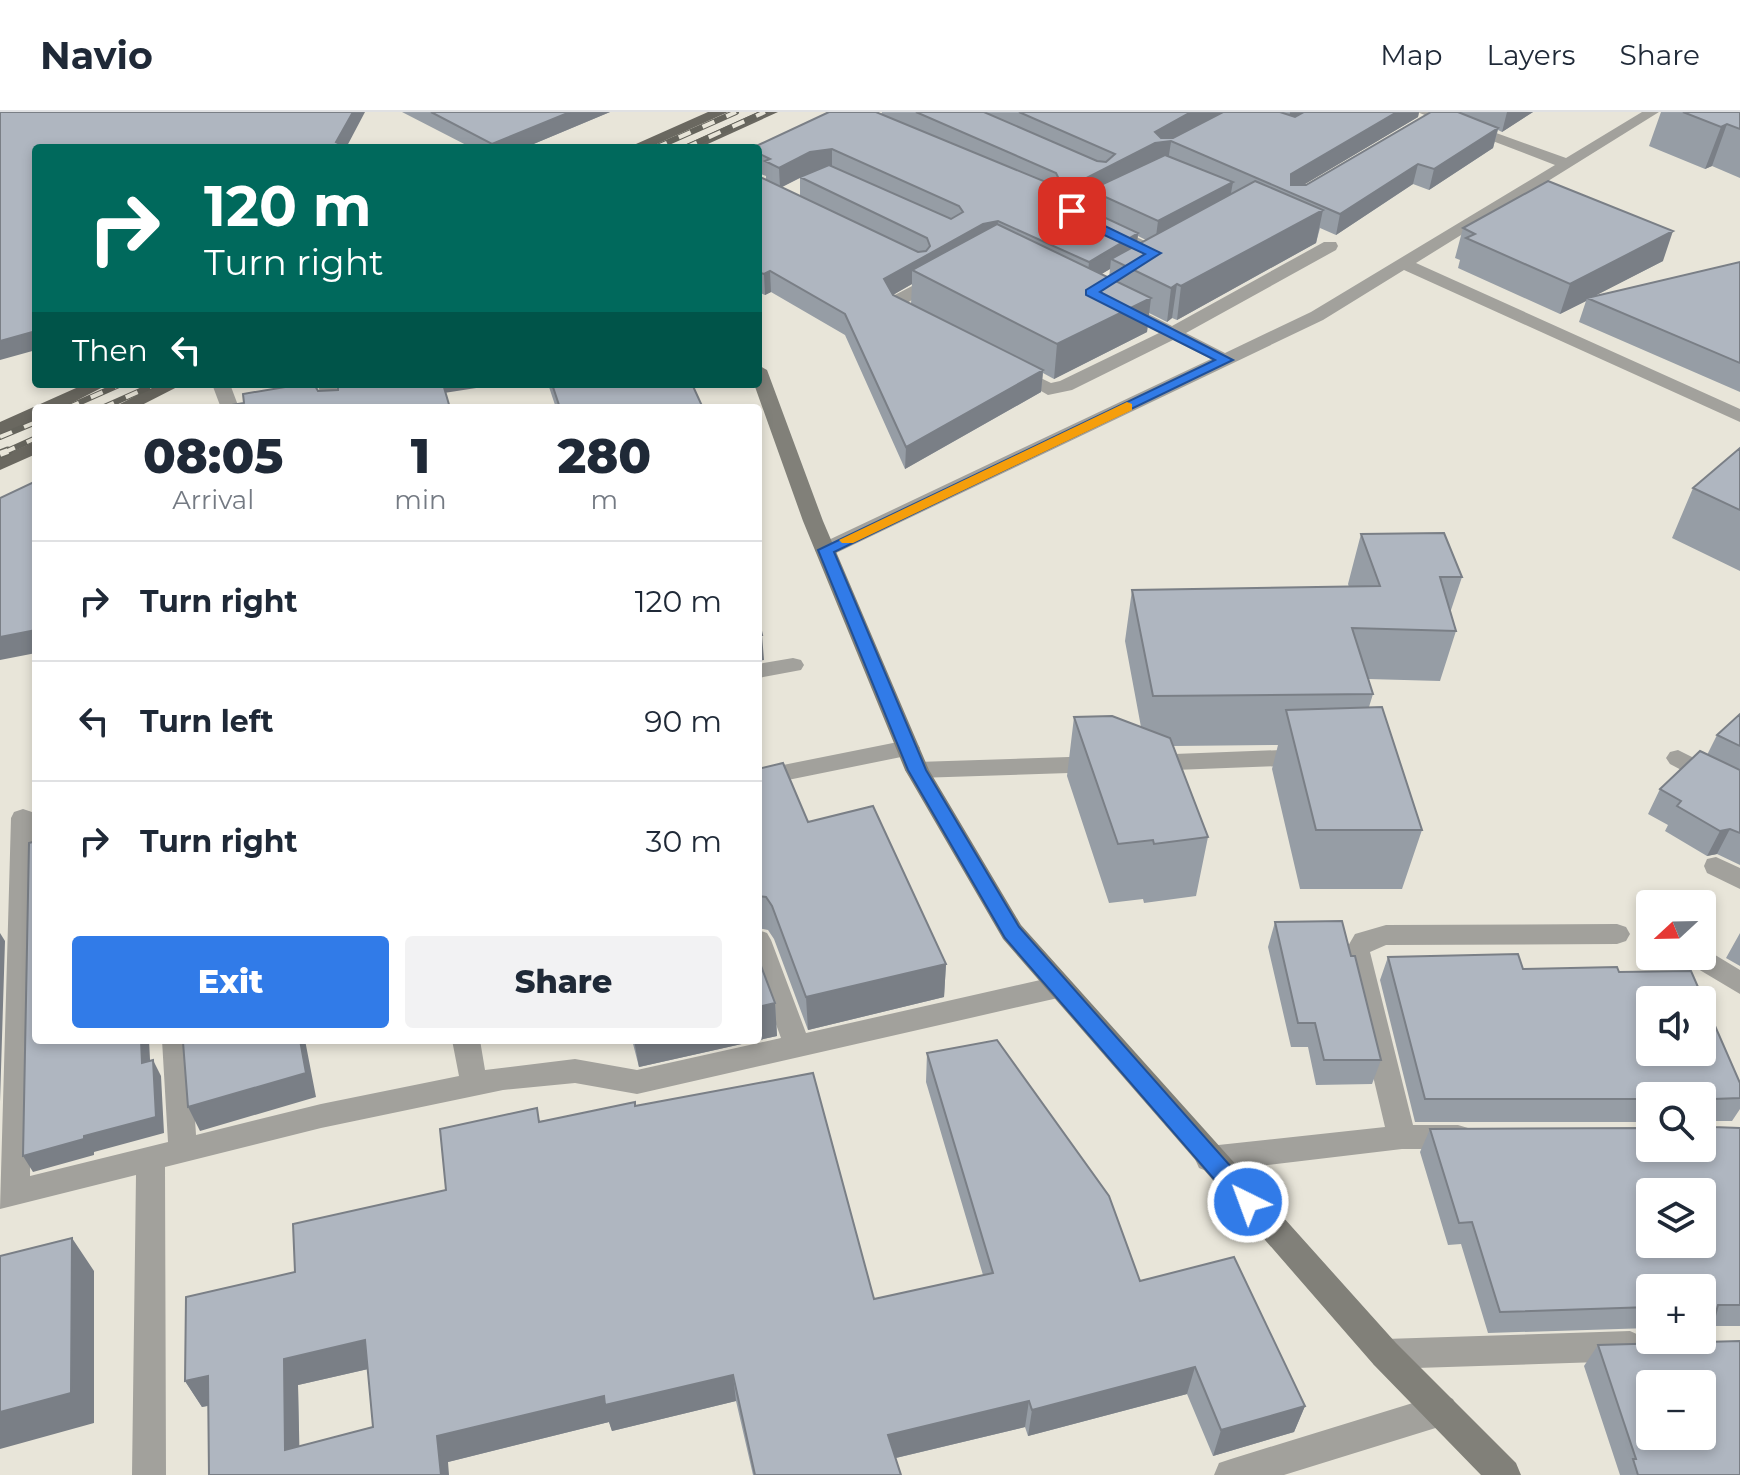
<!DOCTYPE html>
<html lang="en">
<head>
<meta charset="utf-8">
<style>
  :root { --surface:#fff; --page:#f2f2f3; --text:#1f2937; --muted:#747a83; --line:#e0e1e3; --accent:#317be8 }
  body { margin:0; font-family:Montserrat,sans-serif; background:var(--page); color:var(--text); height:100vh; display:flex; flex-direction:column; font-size:30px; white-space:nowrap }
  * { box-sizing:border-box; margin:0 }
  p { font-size:26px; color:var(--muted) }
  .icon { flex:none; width:44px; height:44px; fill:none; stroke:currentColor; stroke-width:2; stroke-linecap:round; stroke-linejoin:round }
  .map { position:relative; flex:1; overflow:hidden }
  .details { position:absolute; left:32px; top:292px; width:730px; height:640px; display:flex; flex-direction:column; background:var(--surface); border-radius:8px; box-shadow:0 4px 12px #0003 }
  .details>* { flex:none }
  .banner { position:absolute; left:32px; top:32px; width:730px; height:244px; border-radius:8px; box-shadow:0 4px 12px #0003; background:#00695c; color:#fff; overflow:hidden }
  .needle { width:52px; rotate:248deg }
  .controls { position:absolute; left:1636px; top:778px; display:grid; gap:16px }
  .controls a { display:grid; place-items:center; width:80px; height:80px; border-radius:8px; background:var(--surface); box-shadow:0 4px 12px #0003; font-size:40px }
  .pin { position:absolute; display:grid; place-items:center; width:68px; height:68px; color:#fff; margin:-34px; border-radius:16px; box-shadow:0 4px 12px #0006 }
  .me { position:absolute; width:88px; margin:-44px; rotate:318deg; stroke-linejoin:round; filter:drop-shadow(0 0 6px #0008) }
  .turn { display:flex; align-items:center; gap:28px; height:168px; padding:0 40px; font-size:36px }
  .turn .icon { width:104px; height:104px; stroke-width:2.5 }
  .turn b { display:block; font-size:56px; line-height:68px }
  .then { display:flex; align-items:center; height:76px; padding:0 40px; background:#0003; gap:16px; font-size:30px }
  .eta { display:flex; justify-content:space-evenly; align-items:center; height:136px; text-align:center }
  .eta b { font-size:48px; font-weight:800; line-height:56px }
  .primary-button { display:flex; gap:16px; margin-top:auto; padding:16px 40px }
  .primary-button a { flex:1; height:92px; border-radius:8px; background:var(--accent); color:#fff; font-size:32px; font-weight:800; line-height:92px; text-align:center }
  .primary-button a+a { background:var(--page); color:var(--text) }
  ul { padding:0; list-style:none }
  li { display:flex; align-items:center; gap:24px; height:120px; padding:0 40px; border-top:2px solid var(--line) }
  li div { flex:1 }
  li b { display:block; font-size:30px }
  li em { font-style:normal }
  header { display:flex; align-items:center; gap:48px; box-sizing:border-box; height:112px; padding:0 40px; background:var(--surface); border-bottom:2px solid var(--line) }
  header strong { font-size:38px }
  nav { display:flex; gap:44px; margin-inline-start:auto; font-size:28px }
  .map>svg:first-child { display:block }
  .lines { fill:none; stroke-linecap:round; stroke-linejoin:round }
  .street { fill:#a2a19c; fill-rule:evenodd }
  .secondary { fill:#818079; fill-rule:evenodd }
  .primary { fill:#6a6860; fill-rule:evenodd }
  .rail-far1-casing { stroke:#65645c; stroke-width:6 }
  .rail-casing { stroke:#65645c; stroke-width:9 }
  .rail-far1 { stroke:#e8e5d9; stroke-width:4; stroke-dasharray:13; stroke-linecap:butt }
  .rail { stroke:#e8e5d9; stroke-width:6; stroke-dasharray:17; stroke-linecap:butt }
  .wall { fill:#969da5; fill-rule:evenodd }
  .shaded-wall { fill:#7a7f86 }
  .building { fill:#afb6c0; stroke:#7a7f86; stroke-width:2; fill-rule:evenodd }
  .route { fill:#317be8; stroke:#205097; stroke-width:2 }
  .slow { fill:#f59e0b }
</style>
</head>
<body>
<header>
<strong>Navio</strong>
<nav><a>Map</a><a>Layers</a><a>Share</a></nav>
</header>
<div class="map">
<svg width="1740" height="1363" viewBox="0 0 1740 1363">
  <rect width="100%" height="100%" fill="#e8e5d9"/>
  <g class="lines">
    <path class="street" d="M1417,0H1438L1566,46L1642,0H1659L1416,151L1740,297V310L1404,158L1323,208L832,443H818L815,438L818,433L1211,247L1173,228L1072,278L1048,283L1003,257L1012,252L1051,271L1060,269L1159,221L1115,199L1112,195L1115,191H1127L1172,214L1324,130H1336L1338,134L1336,138L1186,221L1225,241L1311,200L1555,53Z
      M1119,71L1125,73V79L1085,101L1160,136L1162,140L1150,153H1138L1136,149L1143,141L1065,101Z
      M939,160L945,161L948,165L945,169L905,192L926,206L923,210C908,214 894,202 886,190L889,186Z
      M212,272H230L239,296H221Z
      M318,272H336L341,296H323Z
      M793,546L801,548L804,553L801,558L758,566V552Z
      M908,628L916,630L920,636L916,642L758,674V658Z
      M1307,637L1315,639L1319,645L1315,651L1307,653L1148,659L1140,657L1136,651L1140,645L1148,643Z
      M1678,638L1740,669V689L1670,652L1666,646L1670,640Z
      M1099,644L1107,646L1111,652L1107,658L1099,660L917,666L909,664L905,658L909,652L917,650Z
      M23,697L32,700L35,706L30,1064L168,1030L162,928H190L196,1023L321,992L459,964L452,928H480L485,958L575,947L637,958L781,926L758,863V818L767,821L771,828L806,921L1058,864L1067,868L1071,875L1067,882L1058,886L637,982L575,971L503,978L321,1016L165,1055L166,1363H132L136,1063L0,1097L11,706L14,700Z
      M1716,745L1740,756V777L1707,761L1704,754L1707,747Z
      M1617,812L1626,815L1630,822L1626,829L1617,832L1386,833L1370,840L1413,1013H1458L1468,1016L1472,1025L1468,1034L1458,1037H1402L1209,1060L1199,1056L1195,1047L1199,1038L1209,1034L1385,1015L1344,841L1355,822L1386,813Z
      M1702,835L1740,858V882L1688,851L1684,844H1702Z
      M1630,1219L1641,1224L1646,1234L1641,1244L1630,1249L1385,1257L1374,1253L1369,1242L1374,1231L1385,1227Z
      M1442,1282L1453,1287L1458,1298L1453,1309L1442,1314L1284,1363H1214L1219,1351L1231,1347Z"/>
    <path class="secondary" d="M758,253L767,258L823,409L929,658L1021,813L1396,1231L1516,1351L1521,1363H1481L1374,1253L1003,827L905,658L803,409L754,272H758Z"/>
    <path class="primary" d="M708,0H728L648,36H627Z
      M758,0H778L699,36H678Z
      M85,272H109L62,296H36V308L0,323V310Z
      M159,272H183L136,296H112Z
      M36,329V342L0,358V345Z"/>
    <defs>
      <path id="rail-far1" d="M655,36L736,0
        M685,36L765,0
        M67,296L121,272
        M102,296L156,272
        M0,325L36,310
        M3,341L36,326"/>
      <path id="rail" d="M0,342L8,339"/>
    </defs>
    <use href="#rail-far1" class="rail-far1-casing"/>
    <use href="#rail" class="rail-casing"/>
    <use href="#rail-far1" class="rail-far1"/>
    <use href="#rail" class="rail"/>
  </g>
  <path class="wall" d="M402,0H610L524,36H472Z
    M882,0H1419L1418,5L1303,73H1306L1431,0H1533L1502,20L1498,18L1493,36L1429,78L1413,72L1336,123L1320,116L1316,131L1177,208L1172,206L1167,210L1149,201L1147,220L1054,267L1043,261L1041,280L905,357L845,223L771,180L765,183L758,180V64L766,67V64L758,61V36L881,2ZM800,66V84L782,75ZM1090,83L1088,98L1074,92ZM1138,124L1146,128L1137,133ZM1110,157L1109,166L1101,162ZM912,172L911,192L893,183Z
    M1661,0H1740V66L1712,54L1705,57L1649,34Z
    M1463,116L1663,149L1594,184L1740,150V280L1579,210L1586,189L1560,202L1458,156L1460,148L1455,146Z
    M548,272H692L702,294L710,296H556Z
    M1740,336V459L1672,426L1693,376Z
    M1361,422L1462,465L1450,501L1456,519L1440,569L1368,567L1373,582L1369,595L1422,718L1402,777H1300L1272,657L1278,633L1173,634L1208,725L1196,784L1144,791L1143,787L1109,791L1067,664L1074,605L1141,615L1125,529L1132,478L1349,475L1348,472Z
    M1740,602V753L1717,742L1707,744L1665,719L1668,713L1648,702L1660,677L1707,643L1717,623Z
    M758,657L946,852L944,885L808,918L774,827L768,818L758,816Z
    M1275,810L1381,948L1372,972L1316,973L1308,935H1291L1268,835Z
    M1740,821V854L1726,846Z
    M1388,845L1523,857L1619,860L1740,971V997L1732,1009H1713V1015L1740,1016V1214H1707L1702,1221V1176H1650V1216L1488,1221L1461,1132L1448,1133L1420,1040L1430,1017L1650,1036L1702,984H1650V1010H1415L1380,868Z
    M775,891L777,924L639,955L632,928H758Z
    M927,941L1140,1169L1305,1294L1294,1320L1213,1344L1187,1282L1028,1324L1025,1315L896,1346L901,1363H753L736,1289L612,1319L609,1310L448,1350L209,1363L208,1294L202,1295L185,1269L295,1160L446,1078L540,1009L635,994L874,1187L983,1163L926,970ZM368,1257L373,1315L299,1334L298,1273Z
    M1598,1233L1740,1363H1620L1584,1254Z"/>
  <path class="shaded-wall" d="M353,0H365L346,36L336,30Z
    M570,0H610L524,36H493L492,32Z
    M1191,0H1223L1171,30L1168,49L1090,78V83L1061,98L1063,78L1155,20Z
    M1290,0H1306L1289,9Z
    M1397,0H1419L1418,5L1290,81L1291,62Z
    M1507,0H1533L1502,20Z
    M1727,12L1712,54L1705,57L1721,15Z
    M1498,16L1493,36L1429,78L1434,57Z
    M832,37V57L811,60L780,76L779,56L810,40Z
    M1418,52L1413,72L1336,123L1340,102Z
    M1233,70L1229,92L1155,132L1158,109Z
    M1323,98L1316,131L1177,208L1181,174Z
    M998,109L996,129L912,158V172L884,188V167L983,112Z
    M1673,119L1663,149L1589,187L1587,186L1586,189L1560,202L1570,172Z
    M1138,121L1136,141L1111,147L1110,157L1087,171L1089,150Z
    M770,159L771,180L765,183L764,162Z
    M1177,172L1172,206L1167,210L1171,176Z
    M1151,186L1147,220L1054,267L1057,232Z
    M36,219V238L0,248V229Z
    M1043,258L1041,280L905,357L906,335Z
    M443,272H502L444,281Z
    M36,518V541L0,548V525Z
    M758,523H762L764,548L758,549Z
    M1730,717L1717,742L1707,744L1720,719Z
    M0,821L5,829L0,990Z
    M946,852L944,885L808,918L806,885Z
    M775,891L777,924L639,955L634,928H758V895Z
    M141,928H149L151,967L142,951Z
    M300,928H305L316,985L200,1019L188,995Z
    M153,948L161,964L164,1021L94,1040V1043L33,1060L23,1044L84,1024Z
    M72,1126L94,1159V1311L0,1337V1300Z
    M365,1228L377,1255L298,1273L300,1363L285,1338L284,1247Z
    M1195,1255L1187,1282L1028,1324L1032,1298Z
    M733,1263L736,1289L612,1319L609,1310L448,1350L449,1363H441L437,1324L604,1284Z
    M208,1264L224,1290L202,1295L185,1269Z
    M1029,1289L1025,1315L887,1348L888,1323Z
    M1305,1294L1294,1320L1213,1344L1221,1318Z"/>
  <path class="building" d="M0,0H353L336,30L348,36H36V219L0,229Z
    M431,0H570L492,32Z
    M829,0H876L1048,71L1058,65L1056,61L916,0H984L1097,49L1106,50L1115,42L1019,0H1191L1155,20L1161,26H1173L1223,0H1280L1295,5L1304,0H1397L1291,62V73H1306L1431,0H1458L1498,16L1434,57L1418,52L1340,102L1171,29L1155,31L1063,78L1069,89L1138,121L1089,150L998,109L983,112L884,167L893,183L1043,258L906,335L845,202L770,159L764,162L758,160V64L918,140L926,139L930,134L927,126L800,65L829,53L951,107L963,100L959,94L832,37L810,40L779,56L765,49L770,47L758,41V36H752Z
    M1683,0H1740V17L1727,12L1721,15Z
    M1165,43L1233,70L1158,109L1090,78Z
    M1255,69L1323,98L1181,174L1177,172L1171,176L1111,147Z
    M1548,69L1673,119L1570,172L1466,126L1475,122L1463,116Z
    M997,112L1151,186L1057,232L912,158Z
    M1740,150V251L1587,186Z
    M303,272H314L318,279L338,278V272H443L450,296H213L244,291L243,282Z
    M552,272H692L702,294L708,293L710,296H560Z
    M1740,336V398L1693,376Z
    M36,369V518L0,525V386Z
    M1444,421L1462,465H1440L1456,519L1352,516L1373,582L1153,584L1132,478L1380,474L1361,422Z
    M758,506L762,523H758Z
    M1382,595L1422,718H1316L1286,598Z
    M1740,602V634L1717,623Z
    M1112,604L1170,626L1208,725L1154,732L1153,728L1118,732L1074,605Z
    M1700,639L1740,658V721L1730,717L1720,719L1677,694L1681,689L1660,677Z
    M783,651L808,710L873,694L946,852L806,885L772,794L766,785L758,784V657Z
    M36,729V928H141L142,951L153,948L156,1005L84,1024V1027L23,1044L29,731Z
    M1342,809L1351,844H1355L1381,948H1324L1315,911H1298L1275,810Z
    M1518,842L1523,857L1617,855L1619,860L1691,859L1740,971V986L1714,987L1713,1015L1740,1016V1193H1718L1715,1204H1702V1176H1650V1195L1500,1200L1472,1110L1459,1111L1430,1017L1650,1016V1036H1702V984H1650V987H1425L1388,845ZM1650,888H1702V940H1650ZM1650,1080H1702V1132H1650Z
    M758,846L775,891L758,895Z
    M191,928H300L306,961L188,995L183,930Z
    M997,928L1109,1084L1140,1169L1234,1145L1305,1294L1221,1318L1195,1255L1032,1298L1029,1289L888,1323L901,1363H755L733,1263L605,1293L604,1284L437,1324L441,1363H209L208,1264L185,1269L186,1185L295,1160L293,1112L446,1078L440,1017L537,996L539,1010L635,990V994L813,961L874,1187L993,1161L927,941ZM365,1228L373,1315L285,1338L284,1247Z
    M72,1126L71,1281L0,1300V1144Z
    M1740,1229V1363H1638L1633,1347H1636L1598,1233ZM1650,1272H1702V1324H1650Z"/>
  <path class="route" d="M1068,96H1077L1080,102L1161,141L1100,180L1233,248L834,440L926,658L1019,815L1256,1083L1260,1090L1256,1097L1248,1100L1240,1097L1005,826L908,658L818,438L1215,248L1086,183V178L1145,142L1070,107Z"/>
  <path class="slow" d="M1127,290L1132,292V298L853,431H842L839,428Z"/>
</svg>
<div class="controls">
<a><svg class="needle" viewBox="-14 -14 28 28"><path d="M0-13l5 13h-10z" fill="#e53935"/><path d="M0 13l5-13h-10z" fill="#747a83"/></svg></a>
<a><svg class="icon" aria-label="sound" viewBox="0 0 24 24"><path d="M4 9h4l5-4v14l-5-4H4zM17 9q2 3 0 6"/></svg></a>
<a><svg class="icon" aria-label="search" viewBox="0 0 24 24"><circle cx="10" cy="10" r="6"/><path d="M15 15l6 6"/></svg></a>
<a><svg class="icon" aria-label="layers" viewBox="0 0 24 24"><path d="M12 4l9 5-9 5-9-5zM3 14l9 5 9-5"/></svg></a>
<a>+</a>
<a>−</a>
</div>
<div class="pin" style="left:1072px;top:99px;background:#d93025"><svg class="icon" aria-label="arrive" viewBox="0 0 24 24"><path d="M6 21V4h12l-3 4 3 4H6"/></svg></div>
<svg class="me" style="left:1248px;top:1090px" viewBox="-20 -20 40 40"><circle r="17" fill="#317be8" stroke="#fff" stroke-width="3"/><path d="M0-11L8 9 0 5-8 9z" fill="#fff"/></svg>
<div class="banner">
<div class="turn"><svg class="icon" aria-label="right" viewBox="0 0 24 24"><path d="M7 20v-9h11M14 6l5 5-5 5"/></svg><div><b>120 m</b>Turn right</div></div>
<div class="then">Then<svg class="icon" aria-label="left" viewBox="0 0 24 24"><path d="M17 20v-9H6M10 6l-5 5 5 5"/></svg></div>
</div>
<section class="details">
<div class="eta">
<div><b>08:05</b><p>Arrival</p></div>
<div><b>1</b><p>min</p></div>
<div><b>280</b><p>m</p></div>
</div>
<ul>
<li><svg class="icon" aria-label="right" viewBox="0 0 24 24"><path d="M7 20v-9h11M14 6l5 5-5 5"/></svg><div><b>Turn right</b></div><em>120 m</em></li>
<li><svg class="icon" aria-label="left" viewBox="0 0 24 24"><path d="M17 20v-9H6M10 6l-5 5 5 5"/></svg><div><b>Turn left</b></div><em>90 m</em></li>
<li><svg class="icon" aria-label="right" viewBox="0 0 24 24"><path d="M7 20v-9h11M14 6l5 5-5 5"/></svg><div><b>Turn right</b></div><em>30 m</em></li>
</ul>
<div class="primary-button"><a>Exit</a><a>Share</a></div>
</section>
</div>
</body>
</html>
